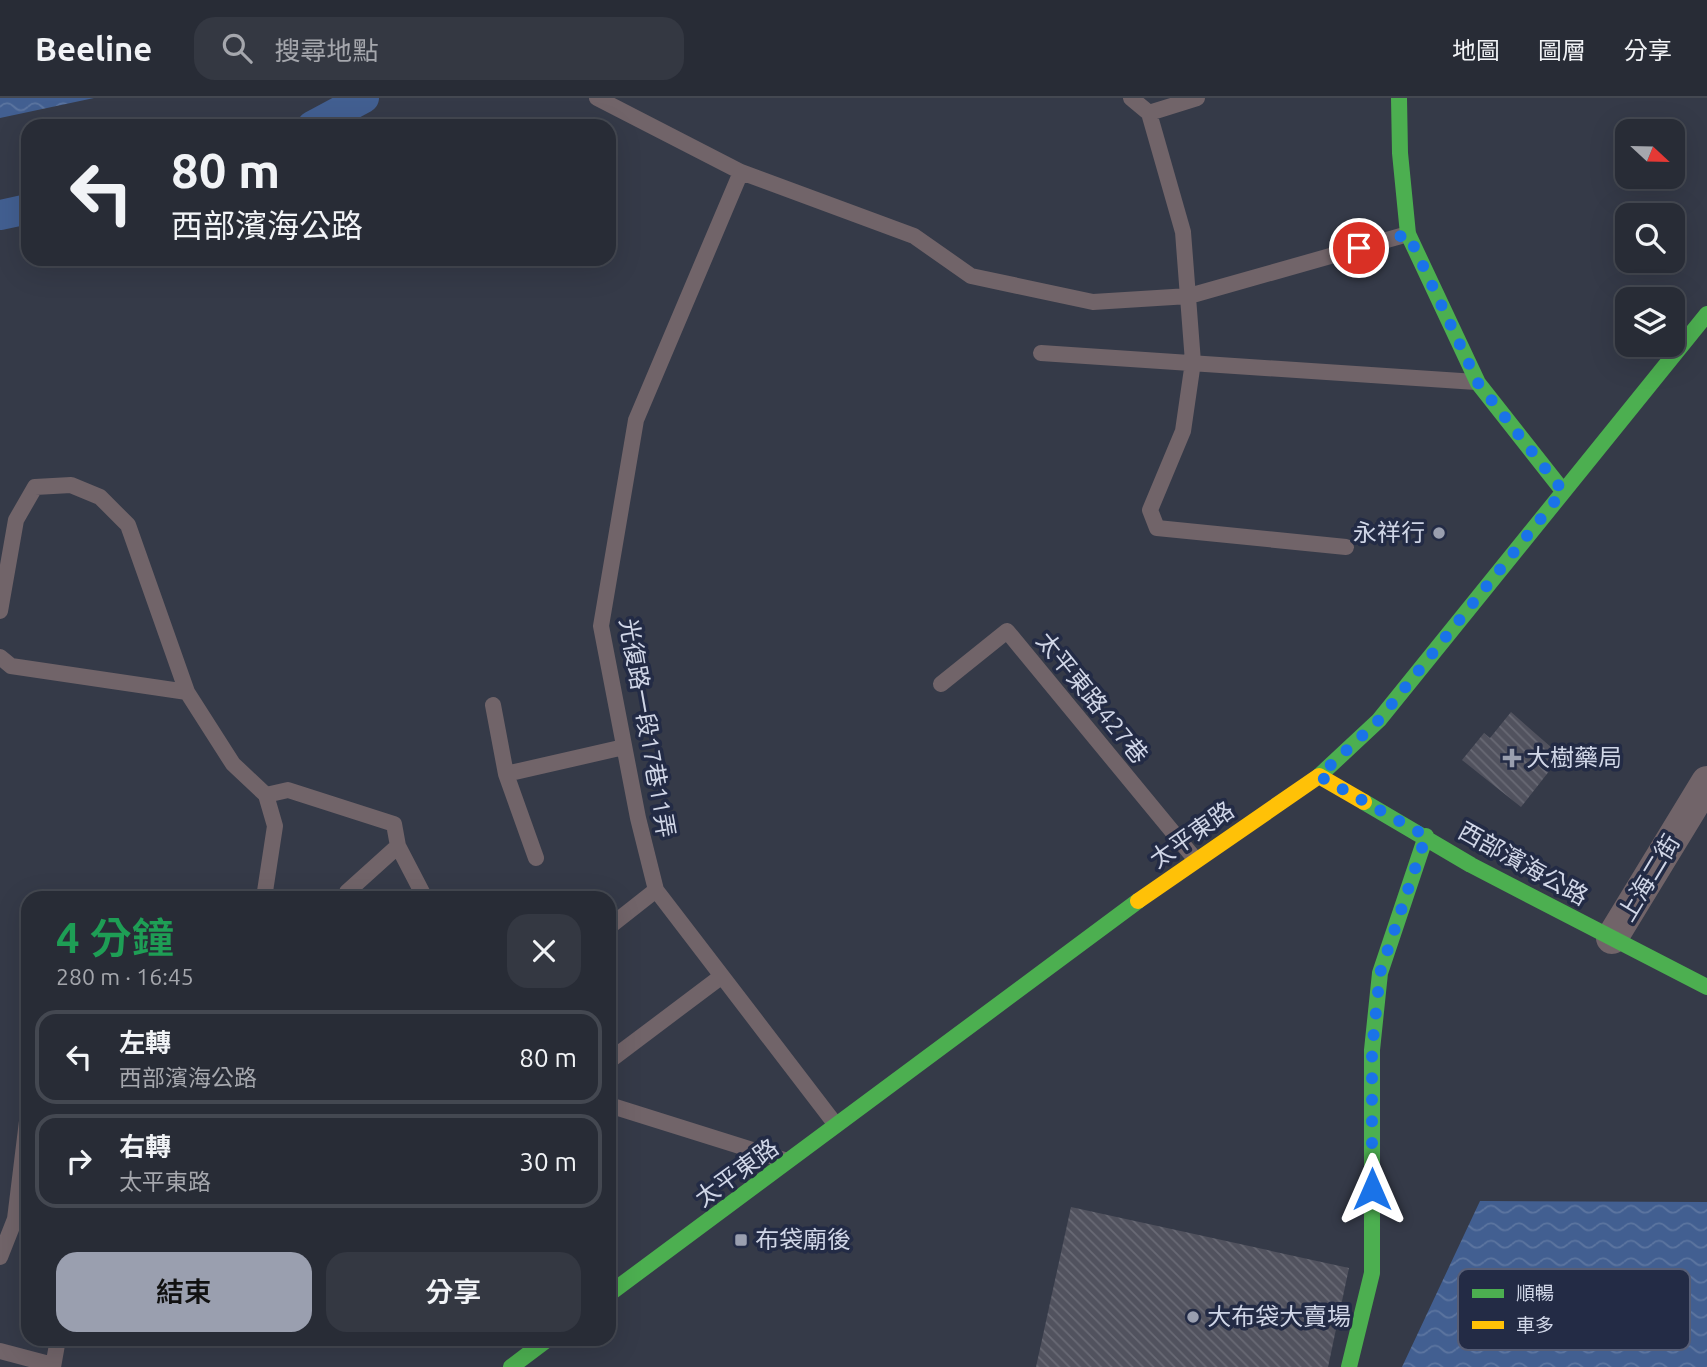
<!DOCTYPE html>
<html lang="zh-TW">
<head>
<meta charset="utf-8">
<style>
  :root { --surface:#282c36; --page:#343842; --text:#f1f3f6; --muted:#a5a7ad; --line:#444851; --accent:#9a9faf }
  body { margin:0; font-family:Ubuntu,"Noto Sans TC",sans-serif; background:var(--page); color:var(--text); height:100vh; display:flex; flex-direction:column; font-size:26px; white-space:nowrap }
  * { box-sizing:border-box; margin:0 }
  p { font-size:23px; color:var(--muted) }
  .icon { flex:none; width:38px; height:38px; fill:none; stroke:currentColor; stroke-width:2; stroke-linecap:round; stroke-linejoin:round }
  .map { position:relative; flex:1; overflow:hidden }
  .panel { position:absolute; left:21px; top:793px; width:595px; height:455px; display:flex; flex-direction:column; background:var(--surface); border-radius:21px; box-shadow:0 7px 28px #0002,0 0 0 2px var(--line) }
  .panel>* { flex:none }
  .top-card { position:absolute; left:21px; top:21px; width:595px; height:147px; border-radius:21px; box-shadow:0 7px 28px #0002,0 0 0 2px var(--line); background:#282c36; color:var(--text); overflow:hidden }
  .needle { width:46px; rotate:112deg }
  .tools { position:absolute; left:1615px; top:21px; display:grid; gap:14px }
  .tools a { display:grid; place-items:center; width:70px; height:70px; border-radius:14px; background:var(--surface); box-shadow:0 7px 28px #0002,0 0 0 2px var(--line); font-size:35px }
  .pin { position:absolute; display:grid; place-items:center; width:60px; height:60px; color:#fff; margin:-30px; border:4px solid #fff; border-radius:50%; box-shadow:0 2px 7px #0007 }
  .me { position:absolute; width:77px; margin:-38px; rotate:0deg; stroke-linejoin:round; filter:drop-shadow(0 0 5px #0008) }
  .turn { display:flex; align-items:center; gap:24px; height:147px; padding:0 35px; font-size:32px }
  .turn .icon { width:91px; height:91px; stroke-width:2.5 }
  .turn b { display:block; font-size:49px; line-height:60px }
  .round { display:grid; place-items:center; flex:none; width:74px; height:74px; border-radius:21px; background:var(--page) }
  .overview { display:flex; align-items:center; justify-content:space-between; height:119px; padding:0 35px }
  h1 { font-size:42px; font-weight:600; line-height:52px; color:#1e9e55 }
  .cta { display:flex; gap:14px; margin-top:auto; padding:14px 35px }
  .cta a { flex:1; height:80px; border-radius:21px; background:var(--accent); color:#111; font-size:28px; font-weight:600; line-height:80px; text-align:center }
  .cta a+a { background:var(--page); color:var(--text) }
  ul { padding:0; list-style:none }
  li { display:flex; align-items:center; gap:21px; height:94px; margin:0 14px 10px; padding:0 21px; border:4px solid var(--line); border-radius:21px }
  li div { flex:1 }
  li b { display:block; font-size:26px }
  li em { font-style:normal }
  header { display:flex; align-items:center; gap:42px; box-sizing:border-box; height:98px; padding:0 35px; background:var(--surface); border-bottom:2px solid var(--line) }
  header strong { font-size:33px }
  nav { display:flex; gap:38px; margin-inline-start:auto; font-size:24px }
  .search { width:490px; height:63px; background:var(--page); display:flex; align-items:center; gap:18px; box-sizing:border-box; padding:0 24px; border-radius:21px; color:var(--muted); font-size:26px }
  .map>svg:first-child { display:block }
  .water { fill:url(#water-waves) }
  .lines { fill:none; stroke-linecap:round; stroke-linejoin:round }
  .canal { stroke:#425f91; stroke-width:30 }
  .building { fill:url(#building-back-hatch) }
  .lane { stroke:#716469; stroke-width:16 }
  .street { stroke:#716469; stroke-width:32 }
  .fast { stroke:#4caf50; stroke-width:16 }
  .slow { stroke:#ffc107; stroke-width:16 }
  .route { stroke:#1a73e8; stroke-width:12; stroke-dasharray:0 21.6 }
  .poi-dot { fill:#9a9faf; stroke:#232b45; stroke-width:2.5 }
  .labels { text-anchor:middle; stroke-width:7; stroke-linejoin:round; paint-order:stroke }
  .poi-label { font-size:24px; fill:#d0d6e7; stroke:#232b45; text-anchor:start }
  .street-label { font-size:24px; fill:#d0d6e7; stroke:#232b45 }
  .key { fill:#232b45; stroke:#575e76; stroke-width:2 }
  .key-label { font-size:19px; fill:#d0d6e7 }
</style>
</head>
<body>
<header>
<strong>Beeline</strong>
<div class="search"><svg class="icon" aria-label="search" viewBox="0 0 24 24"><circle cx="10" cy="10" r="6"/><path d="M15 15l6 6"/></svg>搜尋地點</div>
<nav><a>地圖</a><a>圖層</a><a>分享</a></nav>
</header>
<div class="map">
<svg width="1707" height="1269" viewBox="0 0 1707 1269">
  <defs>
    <pattern id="water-waves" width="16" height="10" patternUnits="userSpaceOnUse" patternTransform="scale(1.75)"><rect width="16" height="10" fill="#425f91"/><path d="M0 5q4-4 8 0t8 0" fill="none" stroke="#5c75a0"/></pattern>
    <pattern id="building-back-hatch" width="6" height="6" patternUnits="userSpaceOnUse" patternTransform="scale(1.75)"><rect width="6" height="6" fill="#51525e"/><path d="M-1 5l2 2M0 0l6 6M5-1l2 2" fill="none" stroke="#696a75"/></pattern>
  </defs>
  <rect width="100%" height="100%" fill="#353a48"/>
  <path class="water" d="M0,0H94L0,20Z
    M1480,1103L1707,1104V1269H1402Z"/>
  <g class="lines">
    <path class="canal" d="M312,28L364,0
      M0,117L28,111"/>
  </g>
  <path class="building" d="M1511,614L1561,658L1521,709L1462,662L1484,635L1490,640Z
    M1071,1109L1349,1170L1328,1269H1036Z"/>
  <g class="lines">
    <path class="lane" d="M597,0L741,74L914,138L971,178L1093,204L1189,198L1408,136
      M1131,0L1149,15L1183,134L1193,264L1183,333L1150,412L1157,430L1346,449
      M1149,15L1197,0
      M741,74L636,322L601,528L638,720L656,792L836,1027
      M1041,255L1476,284
      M0,513L16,422L35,389L71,387L100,399L128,427L187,594L233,666L266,697L288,692L394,726L398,748L425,800
      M0,559L11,568L187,594
      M941,586L1007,533L1195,761
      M493,607L506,676L624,649
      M506,676L536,760
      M264,800L275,728L266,697
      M346,800L347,794L398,748
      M609,829L656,792
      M609,963L722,878
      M609,1007L784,1062
      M0,1159L15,1121L28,1015
      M0,1253L53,1267
      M53,1269L58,1241"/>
    <path class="street" d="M1612,840L1707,684"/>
    <path class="fast" d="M1399,0L1400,55L1408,136L1478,285L1563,393
      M1319,678L1379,622L1707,216
      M1364,704L1471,767L1707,889
      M609,1196L1138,803
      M511,1269L548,1241
      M1349,1269L1372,1175V952L1380,875L1426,738"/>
    <path class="slow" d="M1138,803L1319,678L1364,704"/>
  </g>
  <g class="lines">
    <path class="route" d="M1359,150L1408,136L1478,285L1563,393L1379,622L1319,678L1426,738L1380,875L1372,952V1091"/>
  </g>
  <g class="poi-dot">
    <circle cx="1439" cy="435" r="7"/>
    <path d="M1508.5 649.5h7v7h7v7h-7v7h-7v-7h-7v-7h7z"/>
    <rect x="734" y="1135" width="14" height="14" rx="3.5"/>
    <circle cx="1193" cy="1219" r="7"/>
  </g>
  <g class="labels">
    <g class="poi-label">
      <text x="1425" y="443" text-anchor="end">永祥行</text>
      <text x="1526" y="668">大樹藥局</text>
      <text x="755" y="1150">布袋廟後</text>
      <text x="1207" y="1227">大布袋大賣場</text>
    </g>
    <g class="street-label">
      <text transform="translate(1092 600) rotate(51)" y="8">太平東路427巷</text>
      <text transform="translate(647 630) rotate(80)" y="8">光復路一段17巷11弄</text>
      <text transform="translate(1192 737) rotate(-35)" y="8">太平東路</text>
      <text transform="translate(1523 766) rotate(29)" y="8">西部濱海公路</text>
      <text transform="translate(1649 780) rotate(-59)" y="8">上海二街</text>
      <text transform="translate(737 1075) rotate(-36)" y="8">太平東路</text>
    </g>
  </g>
  <rect x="1458" y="1171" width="232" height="81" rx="10" class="key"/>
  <rect x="1472" y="1191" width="32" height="9" fill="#4caf50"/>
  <rect x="1472" y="1223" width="32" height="8" fill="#ffc107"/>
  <g class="key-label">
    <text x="1516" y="1202">順暢</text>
    <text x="1516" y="1234">車多</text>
  </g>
</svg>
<div class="tools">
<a><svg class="needle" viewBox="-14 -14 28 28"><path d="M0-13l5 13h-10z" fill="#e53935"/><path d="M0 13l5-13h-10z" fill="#a5a7ad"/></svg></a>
<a><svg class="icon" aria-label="search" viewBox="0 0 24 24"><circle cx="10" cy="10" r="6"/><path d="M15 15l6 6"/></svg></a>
<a><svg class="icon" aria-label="layers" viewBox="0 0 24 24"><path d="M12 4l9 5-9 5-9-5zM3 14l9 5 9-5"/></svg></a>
</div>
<div class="pin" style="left:1359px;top:150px;background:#d93025"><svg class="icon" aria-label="arrive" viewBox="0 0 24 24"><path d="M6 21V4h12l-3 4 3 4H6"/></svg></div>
<svg class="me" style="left:1372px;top:1091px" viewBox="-20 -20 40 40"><path d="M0-17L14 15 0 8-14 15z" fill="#1a73e8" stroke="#fff" stroke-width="4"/></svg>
<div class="top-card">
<div class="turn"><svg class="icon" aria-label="left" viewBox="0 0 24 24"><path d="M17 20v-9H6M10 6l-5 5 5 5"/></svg><div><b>80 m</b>西部濱海公路</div></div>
</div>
<section class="panel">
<div class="overview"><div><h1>4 分鐘</h1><p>280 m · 16:45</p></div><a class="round"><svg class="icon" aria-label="close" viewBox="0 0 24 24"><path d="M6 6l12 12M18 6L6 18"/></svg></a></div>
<ul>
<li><svg class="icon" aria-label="left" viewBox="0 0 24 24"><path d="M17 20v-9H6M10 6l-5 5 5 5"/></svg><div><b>左轉</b><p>西部濱海公路</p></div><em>80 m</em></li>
<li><svg class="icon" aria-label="right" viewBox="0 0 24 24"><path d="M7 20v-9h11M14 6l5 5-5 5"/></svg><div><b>右轉</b><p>太平東路</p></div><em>30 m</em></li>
</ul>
<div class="cta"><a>結束</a><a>分享</a></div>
</section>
</div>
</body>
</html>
